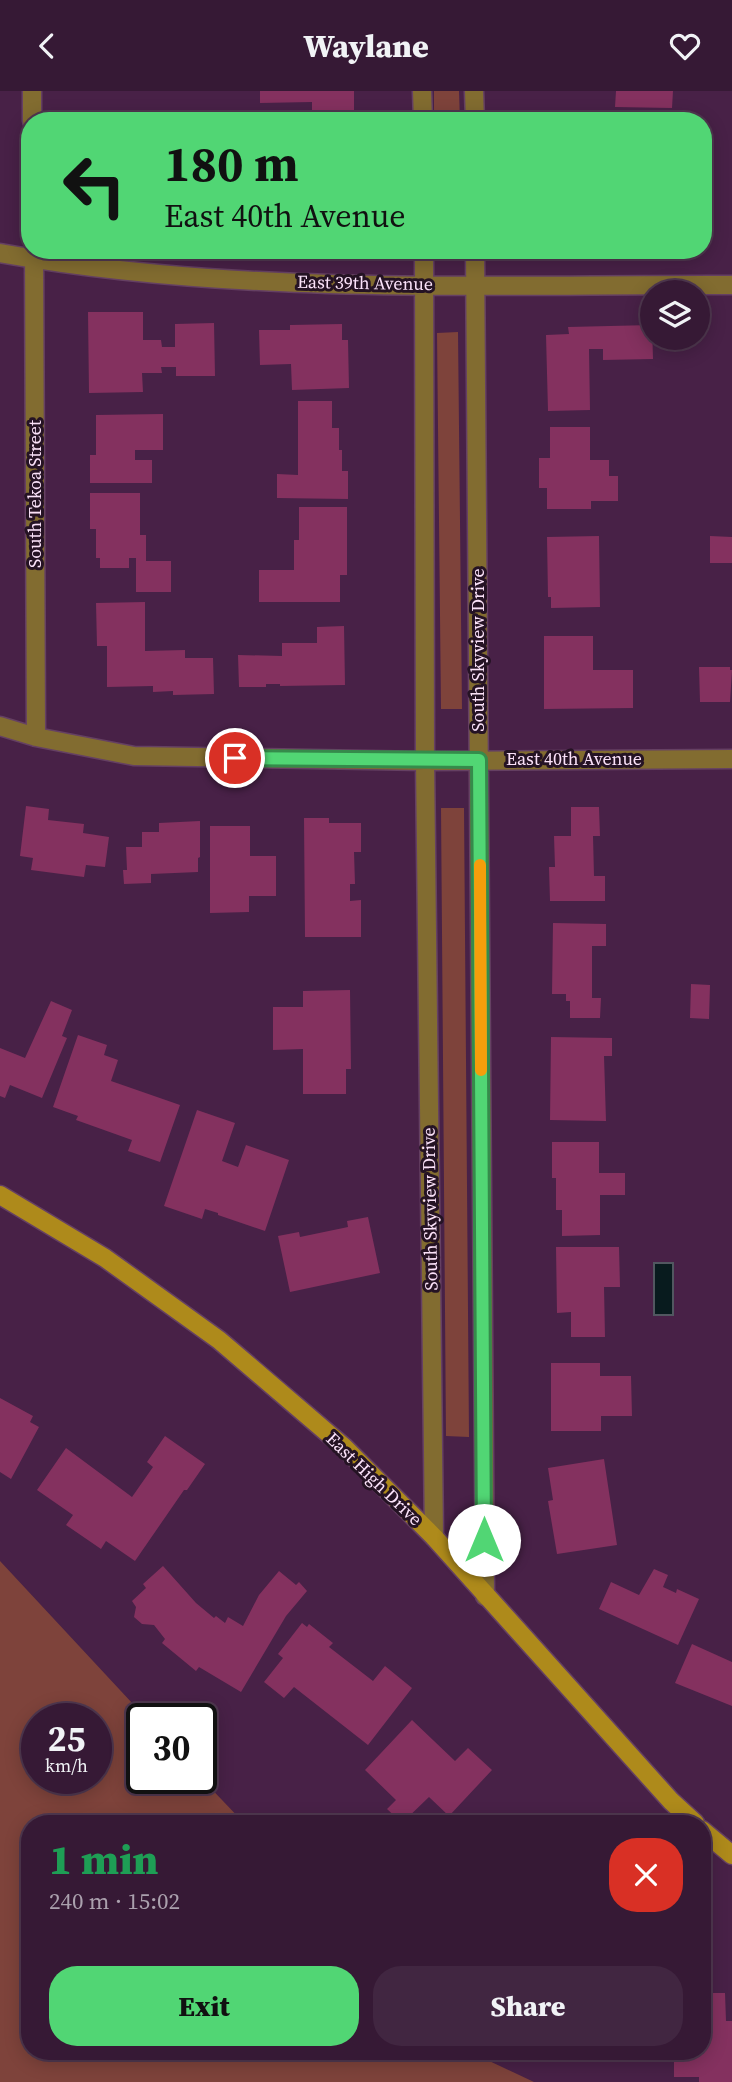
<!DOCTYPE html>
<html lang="en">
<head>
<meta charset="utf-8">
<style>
  :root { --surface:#361935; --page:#412641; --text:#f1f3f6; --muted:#aaa0ad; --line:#503850; --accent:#51d674 }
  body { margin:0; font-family:"Source Serif 4",serif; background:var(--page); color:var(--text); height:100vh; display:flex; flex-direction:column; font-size:26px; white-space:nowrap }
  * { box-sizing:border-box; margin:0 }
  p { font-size:23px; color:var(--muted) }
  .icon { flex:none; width:38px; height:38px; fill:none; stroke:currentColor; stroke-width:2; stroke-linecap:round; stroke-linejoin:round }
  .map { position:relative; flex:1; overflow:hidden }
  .panel { position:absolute; left:21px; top:1724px; width:690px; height:245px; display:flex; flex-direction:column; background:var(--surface); border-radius:28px; box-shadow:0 4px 18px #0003,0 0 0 2px var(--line) }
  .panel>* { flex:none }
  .hud { position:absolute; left:21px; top:21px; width:691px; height:147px; border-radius:28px; box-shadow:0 4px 18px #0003,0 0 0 2px var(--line); background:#51d674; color:#111; overflow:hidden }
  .buttons { position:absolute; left:640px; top:189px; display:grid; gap:14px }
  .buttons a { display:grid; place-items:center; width:70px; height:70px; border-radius:50%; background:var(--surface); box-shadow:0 4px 18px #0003,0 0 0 2px var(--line); font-size:35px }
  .speed { position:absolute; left:21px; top:1612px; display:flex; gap:14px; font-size:35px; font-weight:700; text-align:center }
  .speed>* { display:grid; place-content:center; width:91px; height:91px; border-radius:50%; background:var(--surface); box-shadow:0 4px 18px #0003,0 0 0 2px var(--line); line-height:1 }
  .speed small { font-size:18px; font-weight:400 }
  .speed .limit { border:4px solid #111; border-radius:10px; background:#fff; color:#111 }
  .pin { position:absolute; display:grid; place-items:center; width:60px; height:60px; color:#fff; margin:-30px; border:4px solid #fff; border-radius:50%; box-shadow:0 2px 7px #0007 }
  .me { position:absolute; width:77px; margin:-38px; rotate:0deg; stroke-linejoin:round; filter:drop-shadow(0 0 5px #0008) }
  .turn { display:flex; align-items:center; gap:24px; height:147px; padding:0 28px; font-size:32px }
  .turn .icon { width:91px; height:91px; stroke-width:2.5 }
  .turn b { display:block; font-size:49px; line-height:60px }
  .round { display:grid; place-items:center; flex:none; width:74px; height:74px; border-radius:28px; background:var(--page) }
  .summary { display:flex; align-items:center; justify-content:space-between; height:119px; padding:0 28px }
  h1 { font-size:42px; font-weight:800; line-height:52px; color:#1e9e55 }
  .cta { display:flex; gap:14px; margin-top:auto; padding:14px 28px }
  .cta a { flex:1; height:80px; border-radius:28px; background:var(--accent); color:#111; font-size:28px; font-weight:800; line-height:80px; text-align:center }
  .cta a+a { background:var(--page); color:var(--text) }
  header { display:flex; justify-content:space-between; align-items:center; height:91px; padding:0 28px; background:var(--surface); font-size:32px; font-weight:800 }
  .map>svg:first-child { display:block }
  .green { fill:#7e433b; fill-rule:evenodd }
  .water { fill:#081b1e; stroke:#515760; stroke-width:2 }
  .building { fill:#84315f }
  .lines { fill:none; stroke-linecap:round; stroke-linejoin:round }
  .street-casing { stroke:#654063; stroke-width:21 }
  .secondary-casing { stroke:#654063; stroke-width:21 }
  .street { stroke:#826c30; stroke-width:18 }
  .secondary { stroke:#ae8a1b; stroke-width:18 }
  .route-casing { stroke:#358b4b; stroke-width:18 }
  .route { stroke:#51d674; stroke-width:12 }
  .slow { stroke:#f59e0b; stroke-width:12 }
  .labels { text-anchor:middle; stroke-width:6; stroke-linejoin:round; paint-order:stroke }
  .street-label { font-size:18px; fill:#fbe2f9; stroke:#251324 }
</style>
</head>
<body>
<header><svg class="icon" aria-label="back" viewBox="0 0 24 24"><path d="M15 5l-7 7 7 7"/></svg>Waylane<svg class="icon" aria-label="heart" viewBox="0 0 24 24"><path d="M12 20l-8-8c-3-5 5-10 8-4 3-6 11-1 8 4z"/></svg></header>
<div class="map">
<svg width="732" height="1991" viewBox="0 0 732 1991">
  <rect width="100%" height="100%" fill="#482147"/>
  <path class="green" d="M434,0H459L460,30H434Z
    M458,241L462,618H441L437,242Z
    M441,717H464L469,1346L446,1345Z
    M0,1470L146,1627L142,1628V1687H201L244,1732H30V1960H468L534,1991H0ZM37,1628H96V1687H37Z"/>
  <path class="water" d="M654,1172H673V1224H654Z"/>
  <path class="building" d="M260,0H354V30H312V11L260,12Z
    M616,0H673L672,17L615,16Z
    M89,19H148V30H89Z
    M559,22L604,23V30H559Z
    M88,221H143V249H161L162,256H175V233L214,232L215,285H176V276H161L162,282H142L143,301L89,302Z
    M342,233V249H348L349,297L292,299L291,273L260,274L259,239H290V234Z
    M652,234L653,268L603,269V258H589L590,319L548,320L546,244L569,243L568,236Z
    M298,310H332V337H339V359H342V380H348V408L277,407V383L298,384Z
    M163,323V359H135V369H152V392H90V364H96V324Z
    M550,336H590V369H609V385H618V410H591V418H547V397H539V367H550Z
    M90,402H140V444H146V470H171V501H136V467H129V477H100V467H96V438H90Z
    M299,416H347V484H340V511H259V479H294V449H299Z
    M599,445L600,516L551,517V506H548L547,446Z
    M710,445L732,446V472H710Z
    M145,511V560L185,559V567H213L214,603L173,604V600L153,601V595L107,596V555H97L96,512Z
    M344,535L345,594L280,595V593H266V596H239L238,564L282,565V552H317V536Z
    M544,545H593V579H633V617L544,618Z
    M699,576H730V579H732L730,611H700Z
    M26,715L49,718L48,729L84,733L83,742L109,746L105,776L86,774L84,786L31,779L33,767L20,765Z
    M571,716H599L600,745H593L594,785H605V810H550L549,776H555L554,745H571Z
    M304,727H329V732H361V761H354L355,793H350V810L361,809V846H305Z
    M200,730V766L198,767V781L151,783V792L124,793L123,779H127L126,756H142V741H159V732Z
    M210,735H250V765H276V805H249V821L210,822Z
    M553,832L606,833V855H592V907H601L600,927H570V910H566V903H552Z
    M691,893L710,894L709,928L690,927Z
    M350,899L351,978H346V1003H303V958L273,959V916H303V900Z
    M51,910L72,919L62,945L67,947L42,1007L10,994L5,1007L0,1005V957L25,967Z
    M78,944L107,954L104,964L118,969L111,990L180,1014L160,1071L128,1060L132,1049L76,1029L78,1025L53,1016Z
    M551,946L612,947V965H604L606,1030L550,1029Z
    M197,1019L235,1032L222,1070L238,1076L246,1054L289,1069L265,1140L218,1124V1122L205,1118L202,1128L164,1115Z
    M552,1051H599V1082H625V1104H600V1144L562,1145V1119H556V1087H552Z
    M368,1126L380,1182L290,1201L278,1145L299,1141L300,1146L348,1136L347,1130Z
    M556,1156H619L620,1196H604L605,1246H571V1221L557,1222Z
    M551,1272H600V1285H631L632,1325H601V1340H551Z
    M0,1307L33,1325L30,1331L39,1336L11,1388L0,1381Z
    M165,1345L205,1373L187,1399H184L135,1470L106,1450L101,1458L66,1434L73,1424L37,1399L66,1357L132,1406L153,1376L147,1371Z
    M604,1368L617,1454L557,1463L548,1410L553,1409L548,1377Z
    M163,1475L196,1512L214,1527L216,1525L225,1532L228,1526L243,1535L259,1504L279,1480L296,1494L299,1491L307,1500L286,1525L241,1601L199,1576L196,1580L162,1552L165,1548L154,1534L142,1533L134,1526L136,1516L132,1510L146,1497L143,1493Z
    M654,1478L668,1484L663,1496L676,1502L677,1498L699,1508L678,1554L599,1518L611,1491L639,1504Z
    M302,1532L307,1536L309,1533L333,1552L329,1556L373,1590L385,1575L412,1597L368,1654L294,1596L284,1607L264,1591L283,1567L278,1563Z
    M692,1553L732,1571V1615L675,1592Z
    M412,1629L455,1670L468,1657L492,1679L449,1725L429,1706L402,1732L387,1718L396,1709L365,1679Z
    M702,1902H725L726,1930H732V1991H699V1986H674V1960H702Z"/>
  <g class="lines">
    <defs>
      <path id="street" d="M32,0V30
        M422,0L423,30
        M474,0L475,30
        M34,159L36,646
        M424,159L425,670L434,1446
        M475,159L485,1505
        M0,162C240,205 489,193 732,194
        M0,635L36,646L134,665L425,670L732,668"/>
      <path id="secondary" d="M0,1104L105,1167L219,1249L344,1356L434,1446L671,1710L695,1732
        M702,1739L732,1764"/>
    </defs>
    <use href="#street" class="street-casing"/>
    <use href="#secondary" class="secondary-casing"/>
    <use href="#street" class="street"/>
    <use href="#secondary" class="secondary"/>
  </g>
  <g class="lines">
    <defs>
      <path id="route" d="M235,667L479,669L484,1449"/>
    </defs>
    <use href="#route" class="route-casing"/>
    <use href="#route" class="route"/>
    <path class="slow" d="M480,774L481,979"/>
  </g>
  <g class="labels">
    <g class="street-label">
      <text transform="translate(365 192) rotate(1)" y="6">East 39th Avenue</text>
      <text transform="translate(35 403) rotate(-90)" y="6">South Tekoa Street</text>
      <text transform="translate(478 559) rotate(-90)" y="6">South Skyview Drive</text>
      <text x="574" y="674">East 40th Avenue</text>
      <text transform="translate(430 1118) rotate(-91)" y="6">South Skyview Drive</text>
      <text transform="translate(374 1388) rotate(44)" y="6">East High Drive</text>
    </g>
  </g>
</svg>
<div class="buttons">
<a><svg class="icon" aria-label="layers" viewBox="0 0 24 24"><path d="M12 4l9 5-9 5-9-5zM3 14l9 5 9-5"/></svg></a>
</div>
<div class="speed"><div>25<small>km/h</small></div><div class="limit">30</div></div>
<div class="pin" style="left:235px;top:667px;background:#d93025"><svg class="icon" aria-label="arrive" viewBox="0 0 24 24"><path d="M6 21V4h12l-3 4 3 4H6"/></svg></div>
<svg class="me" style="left:484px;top:1449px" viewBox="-20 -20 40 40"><circle r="19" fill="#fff"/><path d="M0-13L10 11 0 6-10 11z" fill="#51d674"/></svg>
<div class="hud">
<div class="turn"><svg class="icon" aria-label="left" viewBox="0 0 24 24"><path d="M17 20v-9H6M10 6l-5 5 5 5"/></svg><div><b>180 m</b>East 40th Avenue</div></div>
</div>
<section class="panel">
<div class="summary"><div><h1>1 min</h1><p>240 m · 15:02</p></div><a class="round" style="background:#d93025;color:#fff"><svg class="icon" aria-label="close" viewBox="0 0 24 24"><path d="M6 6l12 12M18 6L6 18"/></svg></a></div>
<div class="cta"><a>Exit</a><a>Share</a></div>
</section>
</div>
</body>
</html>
